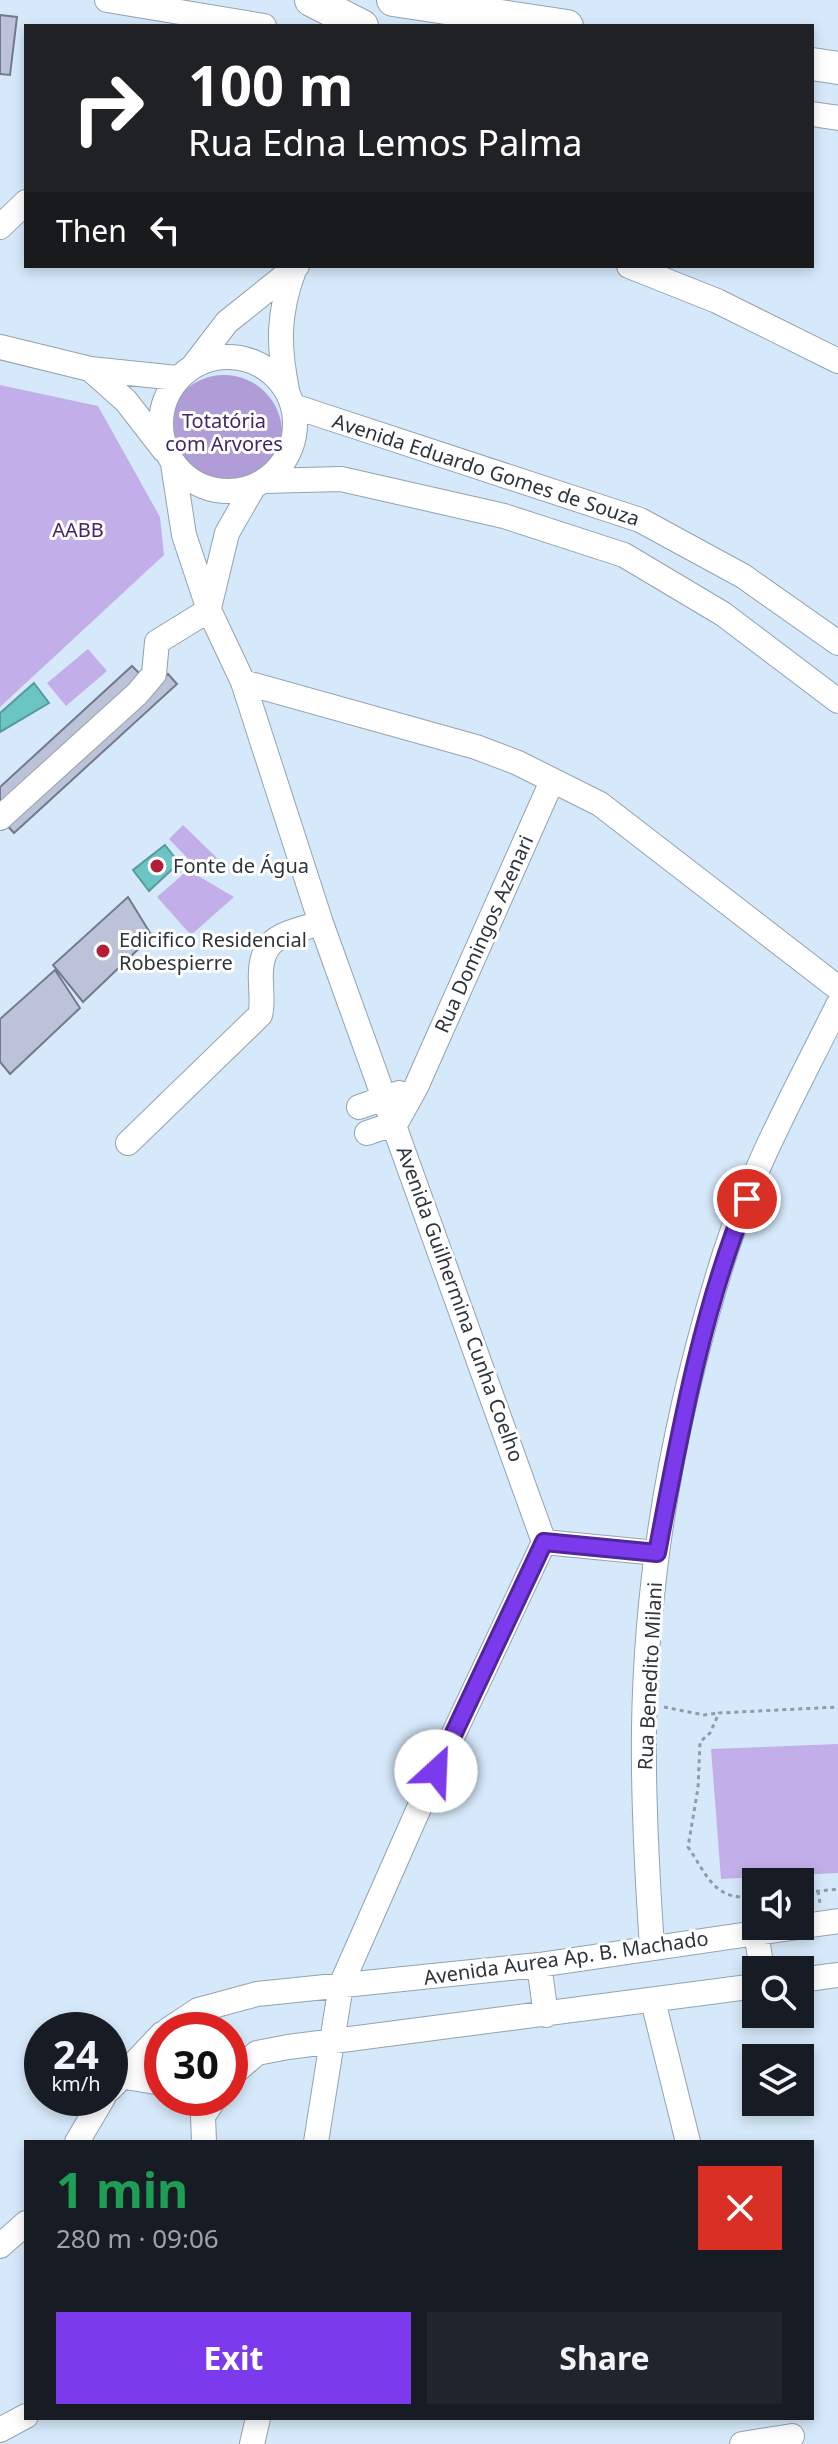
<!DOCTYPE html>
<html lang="en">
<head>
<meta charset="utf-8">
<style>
  :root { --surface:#171b24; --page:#20242c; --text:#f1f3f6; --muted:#9ea1a6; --accent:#7c3aed }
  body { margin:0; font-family:"Noto Sans",sans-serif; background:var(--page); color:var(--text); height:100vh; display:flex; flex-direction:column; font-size:30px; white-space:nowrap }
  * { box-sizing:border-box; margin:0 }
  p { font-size:26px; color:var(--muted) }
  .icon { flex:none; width:44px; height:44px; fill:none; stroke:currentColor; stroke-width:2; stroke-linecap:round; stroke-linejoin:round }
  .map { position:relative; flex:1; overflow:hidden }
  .sheet { position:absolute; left:24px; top:2140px; width:790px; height:280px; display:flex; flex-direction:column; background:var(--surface); border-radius:0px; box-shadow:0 4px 12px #0003 }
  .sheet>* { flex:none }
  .hud { position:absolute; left:24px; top:24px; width:790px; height:244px; border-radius:0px; box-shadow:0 4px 12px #0003; background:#202124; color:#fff; overflow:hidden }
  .fabs { position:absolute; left:742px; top:1868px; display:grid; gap:16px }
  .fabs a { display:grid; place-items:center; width:72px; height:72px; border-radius:0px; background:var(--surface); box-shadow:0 4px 12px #0003; font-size:40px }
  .speed { position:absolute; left:24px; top:2012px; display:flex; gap:16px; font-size:40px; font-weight:700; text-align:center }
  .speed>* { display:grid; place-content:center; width:104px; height:104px; border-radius:50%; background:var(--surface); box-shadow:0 4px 12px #0003; line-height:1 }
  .speed small { font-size:20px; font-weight:400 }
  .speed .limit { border:12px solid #d22; background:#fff; color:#111 }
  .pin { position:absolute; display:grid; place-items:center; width:68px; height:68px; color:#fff; margin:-34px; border:4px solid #fff; border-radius:50%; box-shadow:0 2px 8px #0007 }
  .me { position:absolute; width:88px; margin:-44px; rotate:25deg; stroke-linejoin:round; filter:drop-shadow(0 0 6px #0008) }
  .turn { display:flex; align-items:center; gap:28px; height:168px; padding:0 32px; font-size:36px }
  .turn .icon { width:104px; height:104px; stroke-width:2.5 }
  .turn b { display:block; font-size:56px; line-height:68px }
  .then { display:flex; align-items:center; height:76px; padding:0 32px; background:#0003; gap:16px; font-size:30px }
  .round { display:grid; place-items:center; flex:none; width:84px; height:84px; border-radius:0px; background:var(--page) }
  .summary { display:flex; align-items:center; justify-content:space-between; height:136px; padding:0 32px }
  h1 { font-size:48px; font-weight:700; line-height:60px; color:#1e9e55 }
  .button { display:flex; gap:16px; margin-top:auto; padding:16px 32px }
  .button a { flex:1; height:92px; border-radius:0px; background:var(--accent); color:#fff; font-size:32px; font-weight:700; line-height:92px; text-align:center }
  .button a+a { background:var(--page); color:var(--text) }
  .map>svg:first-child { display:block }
  .green { fill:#c2afea }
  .forest { fill:#b09dd8 }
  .water { fill:#6bc5c2; stroke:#589a9a; stroke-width:2 }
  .building { fill:#bcc3d8; stroke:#74798d; stroke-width:2 }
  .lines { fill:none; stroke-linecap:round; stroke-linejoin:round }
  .minor-casing { stroke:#91a3b3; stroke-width:26 }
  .major-casing { stroke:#91a3b3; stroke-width:34 }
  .path { stroke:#8e9ca8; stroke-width:3; stroke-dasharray:4 4; stroke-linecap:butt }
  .minor { stroke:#fff; stroke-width:24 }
  .major { stroke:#fff; stroke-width:32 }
  .route-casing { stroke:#51269a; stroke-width:20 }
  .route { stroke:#7c3aed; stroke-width:14 }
  .poi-dot { fill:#b11e35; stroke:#fff; stroke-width:3 }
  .labels { text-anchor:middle; stroke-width:6; stroke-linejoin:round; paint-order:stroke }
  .park-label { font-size:20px; fill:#42256a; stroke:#fff }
  .street-label { font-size:20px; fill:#2d343b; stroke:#fff }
  .poi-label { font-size:20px; fill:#2d343b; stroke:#fff; text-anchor:start }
</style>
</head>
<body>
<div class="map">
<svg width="838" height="2444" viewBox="0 0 838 2444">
  <rect width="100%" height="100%" fill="#d6e9fa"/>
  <path class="green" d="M0,385L98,406L160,517L164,555L0,707Z
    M88,649L107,671L66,706L47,683Z
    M183,825L217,858L201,872L169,839Z
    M188,870L234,897L191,935L157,897Z
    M838,1744V1873L721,1879L711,1749Z"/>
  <path class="forest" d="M166 433a58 58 0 1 1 116 0a58 58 0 1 1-116 0Z"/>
  <path class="water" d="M34,683L49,703L0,732V713Z
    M165,845L179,863L149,891L133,870Z"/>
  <path class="building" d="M0,15L17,17L10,75L0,74Z
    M132,666L141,675L0,804V787Z
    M168,674L177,684L14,833L5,823Z
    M128,897L152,936L83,1002L53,965Z
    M55,970L80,1008L10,1074L0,1062V1019Z"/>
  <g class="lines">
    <defs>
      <path id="minor" d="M107,0L264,26
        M812,114L838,118
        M0,227L26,202
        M629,266L717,301L838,361
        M0,347L90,369L177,378
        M161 424a67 67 0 1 1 134 0a67 67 0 1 1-134 0Z
        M194,365L227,322L297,266
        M90,369L126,401L164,450
        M287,390C278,345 278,313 294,270
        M293,406L640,520L743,576L838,643
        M173,464L184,535L209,610L243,682L321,923L544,1542L423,1799L341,1985L316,2142
        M264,481L341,479L504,516L624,555L723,614L838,701
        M209,608L227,533L254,486
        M243,682L476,747L518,763L600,804L838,988
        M0,818L137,694L154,674L157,642L209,610
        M359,1107L399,1093
        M367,1133L396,1123L416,1087L552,781
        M128,1143L260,1015C263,1005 261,994 261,983C258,937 281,935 321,923
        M544,1542L657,1553
        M756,1932L762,1970
        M652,1947C647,1874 643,1802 644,1729C646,1569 677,1405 725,1253C753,1167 798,1086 838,1005
        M539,1965L546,2015
        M800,1980L838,1975
        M653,2001L688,2142
        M168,2030L198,2010L257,1994L539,1965L838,1921
        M119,2076L162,2083
        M230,2076L257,2053L288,2047L756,1986
        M110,2089L162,2034
        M77,2142L103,2098
        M204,2142L203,2116L215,2098
        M0,2246L26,2223
        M0,2430L26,2416
        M252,2444L258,2418
        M742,2444L792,2436"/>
      <path id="major" d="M311,0L362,26
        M393,0L567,26
        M812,64L838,68"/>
    </defs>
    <use href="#minor" class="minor-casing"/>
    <use href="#major" class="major-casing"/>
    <path class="path" d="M664,1707L704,1715L719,1713
      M818,1891L820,1903
      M800,1893L838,1889
      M756,1897C714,1901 709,1878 688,1847L698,1788L700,1742L710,1733L719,1713L838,1707"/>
    <use href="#minor" class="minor"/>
    <use href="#major" class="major"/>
  </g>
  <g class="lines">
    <defs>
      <path id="route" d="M436,1771L544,1542L657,1553C680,1432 701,1313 747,1199"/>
    </defs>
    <use href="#route" class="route-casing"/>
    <use href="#route" class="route"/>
  </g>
  <g class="poi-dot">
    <circle cx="157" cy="866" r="8"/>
    <circle cx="103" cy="951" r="8"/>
  </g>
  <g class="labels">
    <g class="park-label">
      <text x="224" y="428">Totatória<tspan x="224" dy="23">com Arvores</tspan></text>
      <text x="78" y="537">AABB</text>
    </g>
    <g class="street-label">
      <text transform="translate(486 470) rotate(18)" y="7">Avenida Eduardo Gomes de Souza</text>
      <text transform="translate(484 934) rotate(-66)" y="7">Rua Domingos Azenari</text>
      <text transform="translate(460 1304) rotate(70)" y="7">Avenida Guilhermina Cunha Coelho</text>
      <text transform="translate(650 1676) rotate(-87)" y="7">Rua Benedito Milani</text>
      <text transform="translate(566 1958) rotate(-8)" y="7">Avenida Aurea Ap. B. Machado</text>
    </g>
    <g class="poi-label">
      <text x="173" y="873">Fonte de Água</text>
      <text x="119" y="947">Edicifico Residencial<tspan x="119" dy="23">Robespierre</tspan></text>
    </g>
  </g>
</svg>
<div class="fabs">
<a><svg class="icon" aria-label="sound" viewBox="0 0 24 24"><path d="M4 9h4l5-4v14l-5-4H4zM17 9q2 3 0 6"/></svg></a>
<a><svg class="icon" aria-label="search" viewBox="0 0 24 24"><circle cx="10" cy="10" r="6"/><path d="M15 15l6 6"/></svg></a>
<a><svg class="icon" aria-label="layers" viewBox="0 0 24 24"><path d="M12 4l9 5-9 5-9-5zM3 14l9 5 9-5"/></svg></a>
</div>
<div class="speed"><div>24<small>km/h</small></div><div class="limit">30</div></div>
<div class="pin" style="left:747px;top:1199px;background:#d93025"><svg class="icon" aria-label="arrive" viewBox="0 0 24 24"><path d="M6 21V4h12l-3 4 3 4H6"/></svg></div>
<svg class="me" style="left:436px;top:1771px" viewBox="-20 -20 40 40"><circle r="19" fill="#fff"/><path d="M0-13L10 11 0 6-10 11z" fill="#7c3aed"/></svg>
<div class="hud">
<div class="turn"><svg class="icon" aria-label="right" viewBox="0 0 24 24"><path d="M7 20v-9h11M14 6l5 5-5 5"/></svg><div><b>100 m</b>Rua Edna Lemos Palma</div></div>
<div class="then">Then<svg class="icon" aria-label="left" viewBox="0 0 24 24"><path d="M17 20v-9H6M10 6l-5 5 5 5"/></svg></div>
</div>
<section class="sheet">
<div class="summary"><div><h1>1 min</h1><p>280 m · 09:06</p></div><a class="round" style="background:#d93025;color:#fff"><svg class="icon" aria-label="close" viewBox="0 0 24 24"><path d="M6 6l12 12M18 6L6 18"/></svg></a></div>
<div class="button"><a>Exit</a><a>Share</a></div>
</section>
</div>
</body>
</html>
